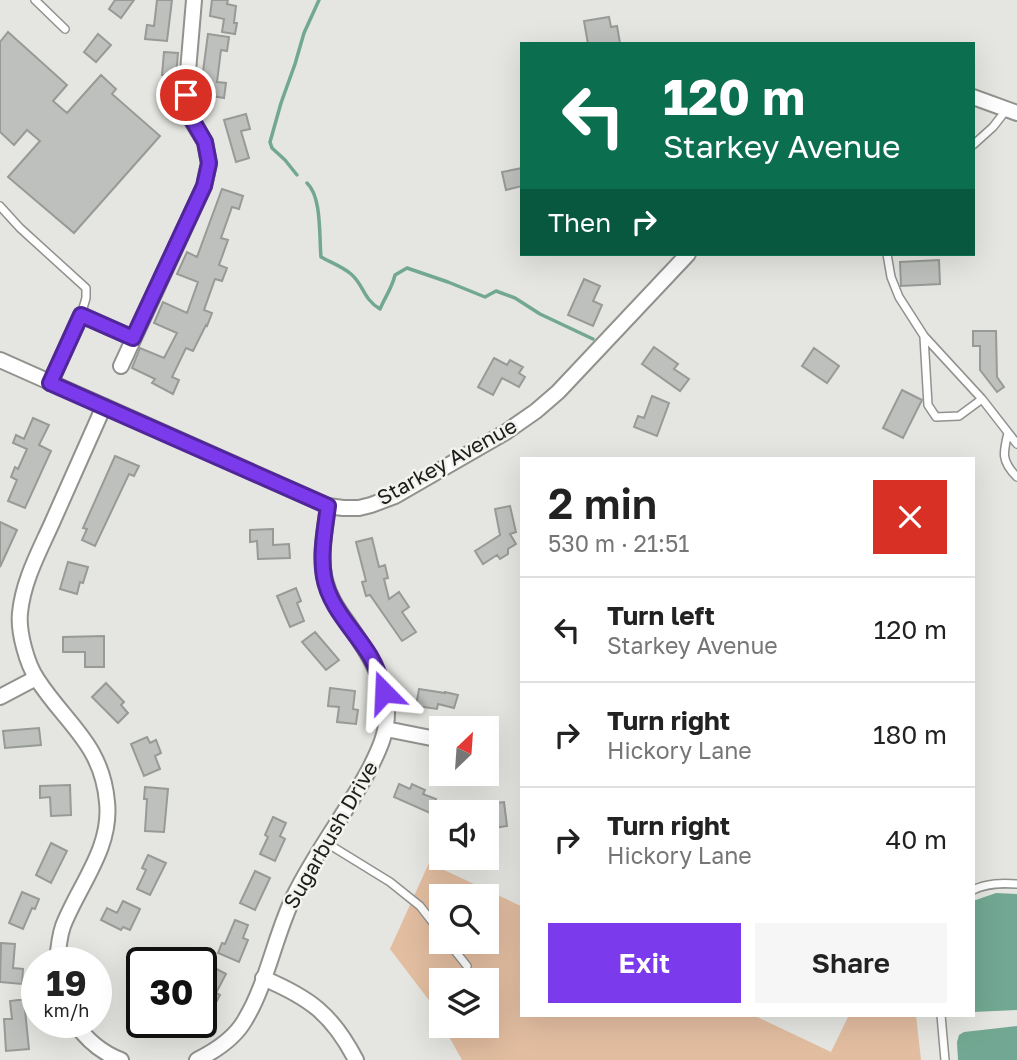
<!DOCTYPE html>
<html lang="en">
<head>
<meta charset="utf-8">
<style>
  :root { --surface:#fff; --page:#f6f6f6; --text:#222; --muted:#767676; --line:#e0e0e0; --accent:#7c3aed }
  body { margin:0; font-family:"Golos Text",sans-serif; background:var(--page); color:var(--text); height:100vh; display:flex; flex-direction:column; font-size:26px; white-space:nowrap }
  * { box-sizing:border-box; margin:0 }
  p { font-size:23px; color:var(--muted) }
  .icon { flex:none; width:38px; height:38px; fill:none; stroke:currentColor; stroke-width:2; stroke-linecap:round; stroke-linejoin:round }
  .map { position:relative; flex:1; overflow:hidden }
  .details { position:absolute; left:520px; top:457px; width:455px; height:560px; display:flex; flex-direction:column; background:var(--surface); border-radius:0px; box-shadow:0 7px 28px #0002 }
  .details>* { flex:none }
  .top-card { position:absolute; left:520px; top:42px; width:455px; height:214px; border-radius:0px; box-shadow:0 7px 28px #0002; background:#0b6e4f; color:#fff; overflow:hidden }
  .needle { width:46px; rotate:25deg }
  .buttons { position:absolute; left:429px; top:716px; display:grid; gap:14px }
  .buttons a { display:grid; place-items:center; width:70px; height:70px; border-radius:0px; background:var(--surface); box-shadow:0 7px 28px #0002; font-size:35px }
  .speed { position:absolute; left:21px; top:947px; display:flex; gap:14px; font-size:35px; font-weight:700; text-align:center }
  .speed>* { display:grid; place-content:center; width:91px; height:91px; border-radius:50%; background:var(--surface); box-shadow:0 7px 28px #0002; line-height:1 }
  .speed small { font-size:18px; font-weight:400 }
  .speed .limit { border:4px solid #111; border-radius:10px; background:#fff; color:#111 }
  .pin { position:absolute; display:grid; place-items:center; width:60px; height:60px; color:#fff; margin:-30px; border:4px solid #fff; border-radius:50%; box-shadow:0 2px 7px #0007 }
  .me { position:absolute; width:77px; margin:-38px; rotate:339deg; stroke-linejoin:round; filter:drop-shadow(0 0 5px #0008) }
  .turn { display:flex; align-items:center; gap:24px; height:147px; padding:0 28px; font-size:32px }
  .turn .icon { width:91px; height:91px; stroke-width:2.5 }
  .turn b { display:block; font-size:49px; line-height:60px }
  .then { display:flex; align-items:center; height:66px; padding:0 28px; background:#0003; gap:14px; font-size:26px }
  .round { display:grid; place-items:center; flex:none; width:74px; height:74px; border-radius:0px; background:var(--page) }
  .head { display:flex; align-items:center; justify-content:space-between; height:119px; padding:0 28px }
  h1 { font-size:42px; font-weight:600; line-height:52px }
  .action { display:flex; gap:14px; margin-top:auto; padding:14px 28px }
  .action a { flex:1; height:80px; border-radius:0px; background:var(--accent); color:#fff; font-size:28px; font-weight:600; line-height:80px; text-align:center }
  .action a+a { background:var(--page); color:var(--text) }
  ul { padding:0; list-style:none }
  li { display:flex; align-items:center; gap:21px; height:105px; padding:0 28px; border-top:2px solid var(--line) }
  li div { flex:1 }
  li b { display:block; font-size:26px }
  li em { font-style:normal }
  .map>svg:first-child { display:block }
  .green { fill:#e2bda0; fill-rule:evenodd }
  .water { fill:#72a893 }
  .lines { fill:none; stroke-linecap:round; stroke-linejoin:round }
  .stream { stroke:#72a893; stroke-width:3.5 }
  .building { fill:#bdc0bc; stroke:#979a96; stroke-width:2 }
  .lane-casing { stroke:#91928e; stroke-width:10 }
  .street-casing { stroke:#91928e; stroke-width:18 }
  .lane { stroke:#fff; stroke-width:7 }
  .street { stroke:#fff; stroke-width:14 }
  .route-casing { stroke:#51269a; stroke-width:18 }
  .route { stroke:#7c3aed; stroke-width:12 }
  .labels { text-anchor:middle; stroke-width:5; stroke-linejoin:round; paint-order:stroke }
  .street-label { font-size:21px; fill:#1c1c1a; stroke:#f2f3ee }
</style>
</head>
<body>
<div class="map">
<svg width="1017" height="1060" viewBox="0 0 1017 1060">
  <rect width="100%" height="100%" fill="#e5e6e1"/>
  <path class="green" d="M429,863L521,906L522,1015H753L831,1052L849,1015H916L921,1060H462L443,1026H486V980H441V1023L428,999L390,949ZM441,896H486V942H441Z"/>
  <path class="water" d="M996,893L1017,894V1010L973,1012V901Z
    M1017,1026V1060H958L957,1042L959,1035L964,1032Z"/>
  <g class="lines">
    <path class="stream" d="M297,175L285,160L272,148L270,142L281,103L295,64L304,33L319,0
      M307,183C322,197 319,236 321,257C330,262 343,267 351,274C364,285 363,299 380,309C385,297 392,288 395,275L407,268L448,282L485,297L496,291L515,298L540,314L593,339"/>
  </g>
  <path class="building" d="M115,0H134L121,18L109,9Z
    M157,0H172L167,41L145,39L147,25L154,26Z
    M212,0H228L227,4L236,6L234,23H237L235,34L222,32L224,19L210,16Z
    M609,17L611,27L617,26L620,43L588,44L584,21Z
    M8,32L67,85L53,101L67,113L101,75L116,89L112,94L160,136L74,233L8,177L40,141L27,130L14,145L0,132V42Z
    M98,34L111,45L96,62L84,52Z
    M208,34L229,37L227,51L221,50L217,82L226,83L224,98L200,94Z
    M164,52L178,53L176,76L162,75Z
    M246,114L250,129L241,131L249,158L236,162L224,120Z
    M522,168V186L506,190L502,172Z
    M222,189L243,196L239,209L232,207L221,238L228,240L219,265L227,268L222,281L215,279L204,310L212,313L207,326L206,325L193,351L186,348L172,377L179,380L173,394L152,383L155,379L132,368L140,348L164,358L177,333L154,323L163,302L187,313L198,282L177,274L187,252L197,257Z
    M939,260L940,284L901,286L900,262Z
    M584,279L600,286L593,301L602,305L593,326L568,315Z
    M973,331H996L997,377L1004,387L997,392L980,370V346H973Z
    M654,347L678,364L674,369L689,379L680,391L642,364Z
    M814,348L839,366L827,383L802,366Z
    M494,358L507,365L510,360L523,367L519,373L525,377L519,387L502,378L493,395L478,387Z
    M902,390L922,400L903,438L883,428Z
    M652,396L669,403L657,436L634,427L638,416L644,418Z
    M33,418L49,425L39,445L51,451L25,508L8,501L17,480L11,477L15,467L18,469L27,449L13,443L16,435L24,439Z
    M115,456L139,466L134,476L129,474L95,546L82,540L87,529L83,528Z
    M510,506L516,532L510,534L516,544L508,549V554L500,559L497,555L483,564L475,551L500,535L495,509Z
    M0,522L17,530L0,567Z
    M273,529V545L289,544L290,558L258,559L257,541L250,542V530Z
    M372,538L379,567L385,565L388,578L384,579L389,599L399,592L409,607L402,612L416,632L402,641L370,595L366,596L362,582L366,581L356,542Z
    M68,562L88,567L83,583L80,582L77,594L60,589Z
    M296,588L301,601L297,603L304,621L290,627L277,596Z
    M315,632L339,660L326,670L302,642Z
    M104,636V667H85V652H63V637Z
    M106,683L124,702L121,705L128,713L118,723L92,697Z
    M330,688L355,691L353,709L358,710L356,724L337,722L339,707L328,706Z
    M419,689L445,693V692L458,695L454,708L438,704L437,709L416,706Z
    M39,728L41,745L5,748L3,731Z
    M147,737L150,743L156,740L161,753L155,756L160,769L144,776L131,744Z
    M399,784L410,789L412,784L425,790L423,794L436,799L430,813L394,797Z
    M70,785L71,815L51,816L50,797L40,798V786Z
    M145,787L168,789L164,832L145,831L147,799H144Z
    M504,802L507,826L494,828L493,821L486,822V812H470L469,806Z
    M273,817L286,823L280,836L285,839L275,861L260,854L268,837L265,835Z
    M51,843L67,851L51,883L36,875Z
    M148,855L166,863L150,895L137,889L146,870L142,868Z
    M255,871L270,878L255,910L240,903Z
    M22,892L39,899L35,909L32,908L23,929L9,923Z
    M123,901L140,909L130,930L123,927L121,930L101,920L107,908L117,913Z
    M235,920L248,925L243,938L248,940L239,962L218,953L222,943L225,944Z
    M1,943L15,944L13,968L23,969L22,984L0,982Z
    M209,965L226,974L216,993L220,995L213,1008L201,1002V981Z
    M18,1000H24L29,1049L6,1051L4,1019H12L10,1001Z
    M134,1022H180L178,1035L133,1026Z"/>
  <g class="lines">
    <defs>
      <path id="lane" d="M35,0L65,29
        M973,145L993,127L1007,109
        M0,206L20,228L86,288V298L81,315
        M887,254L891,277L899,297L924,336L982,399L1017,444
        M924,337L928,405L936,417L959,416L982,399
        M1008,433C1003,453 1001,461 1017,477
        M325,842L390,882L420,906L441,933
        M973,890C987,883 1002,883 1017,884
        M448,942L467,966
        M941,1015L945,1060"/>
      <path id="street" d="M973,97L1017,113
        M0,360L328,506L343,508H359L371,505L395,496L506,432L536,411L558,392L688,254
        M121,366L204,186L209,164L205,142L189,116L186,95L194,0
        M50,383L81,315L133,338
        M0,697L36,678
        M386,729L441,740
        M57,962C58,950 59,938 63,926C79,885 112,848 107,802C102,744 66,724 37,679C27,664 18,632 20,613C23,581 39,552 52,523C69,484 87,445 104,406
        M263,978C310,998 332,1014 356,1060
        M74,1022C86,1039 102,1053 121,1060
        M197,1060C215,1051 235,1038 245,1020C267,984 275,935 294,896C316,851 347,812 370,768C379,750 387,733 387,713C385,677 366,650 347,622C337,608 329,596 325,580C319,556 325,529 328,506"/>
    </defs>
    <use href="#lane" class="lane-casing"/>
    <use href="#street" class="street-casing"/>
    <use href="#lane" class="lane"/>
    <use href="#street" class="street"/>
  </g>
  <g class="lines">
    <defs>
      <path id="route" d="M186,95L190,116L205,142L209,163L204,186L133,338L81,315L50,383L328,506C325,529 320,554 324,577C329,607 355,631 370,656C377,668 381,680 384,692"/>
    </defs>
    <use href="#route" class="route-casing"/>
    <use href="#route" class="route"/>
  </g>
  <g class="labels">
    <g class="street-label">
      <text transform="translate(447 462) rotate(-29)" y="7">Starkey Avenue</text>
      <text transform="translate(331 835) rotate(-60)" y="7">Sugarbush Drive</text>
    </g>
  </g>
</svg>
<div class="buttons">
<a><svg class="needle" viewBox="-14 -14 28 28"><path d="M0-13l5 13h-10z" fill="#e53935"/><path d="M0 13l5-13h-10z" fill="#767676"/></svg></a>
<a><svg class="icon" aria-label="sound" viewBox="0 0 24 24"><path d="M4 9h4l5-4v14l-5-4H4zM17 9q2 3 0 6"/></svg></a>
<a><svg class="icon" aria-label="search" viewBox="0 0 24 24"><circle cx="10" cy="10" r="6"/><path d="M15 15l6 6"/></svg></a>
<a><svg class="icon" aria-label="layers" viewBox="0 0 24 24"><path d="M12 4l9 5-9 5-9-5zM3 14l9 5 9-5"/></svg></a>
</div>
<div class="speed"><div>19<small>km/h</small></div><div class="limit">30</div></div>
<div class="pin" style="left:186px;top:95px;background:#d93025"><svg class="icon" aria-label="arrive" viewBox="0 0 24 24"><path d="M6 21V4h12l-3 4 3 4H6"/></svg></div>
<svg class="me" style="left:384px;top:692px" viewBox="-20 -20 40 40"><path d="M0-17L14 15 0 8-14 15z" fill="#7c3aed" stroke="#fff" stroke-width="4"/></svg>
<div class="top-card">
<div class="turn"><svg class="icon" aria-label="left" viewBox="0 0 24 24"><path d="M17 20v-9H6M10 6l-5 5 5 5"/></svg><div><b>120 m</b>Starkey Avenue</div></div>
<div class="then">Then<svg class="icon" aria-label="right" viewBox="0 0 24 24"><path d="M7 20v-9h11M14 6l5 5-5 5"/></svg></div>
</div>
<section class="details">
<div class="head"><div><h1>2 min</h1><p>530 m · 21:51</p></div><a class="round" style="background:#d93025;color:#fff"><svg class="icon" aria-label="close" viewBox="0 0 24 24"><path d="M6 6l12 12M18 6L6 18"/></svg></a></div>
<ul>
<li><svg class="icon" aria-label="left" viewBox="0 0 24 24"><path d="M17 20v-9H6M10 6l-5 5 5 5"/></svg><div><b>Turn left</b><p>Starkey Avenue</p></div><em>120 m</em></li>
<li><svg class="icon" aria-label="right" viewBox="0 0 24 24"><path d="M7 20v-9h11M14 6l5 5-5 5"/></svg><div><b>Turn right</b><p>Hickory Lane</p></div><em>180 m</em></li>
<li><svg class="icon" aria-label="right" viewBox="0 0 24 24"><path d="M7 20v-9h11M14 6l5 5-5 5"/></svg><div><b>Turn right</b><p>Hickory Lane</p></div><em>40 m</em></li>
</ul>
<div class="action"><a>Exit</a><a>Share</a></div>
</section>
</div>
</body>
</html>
